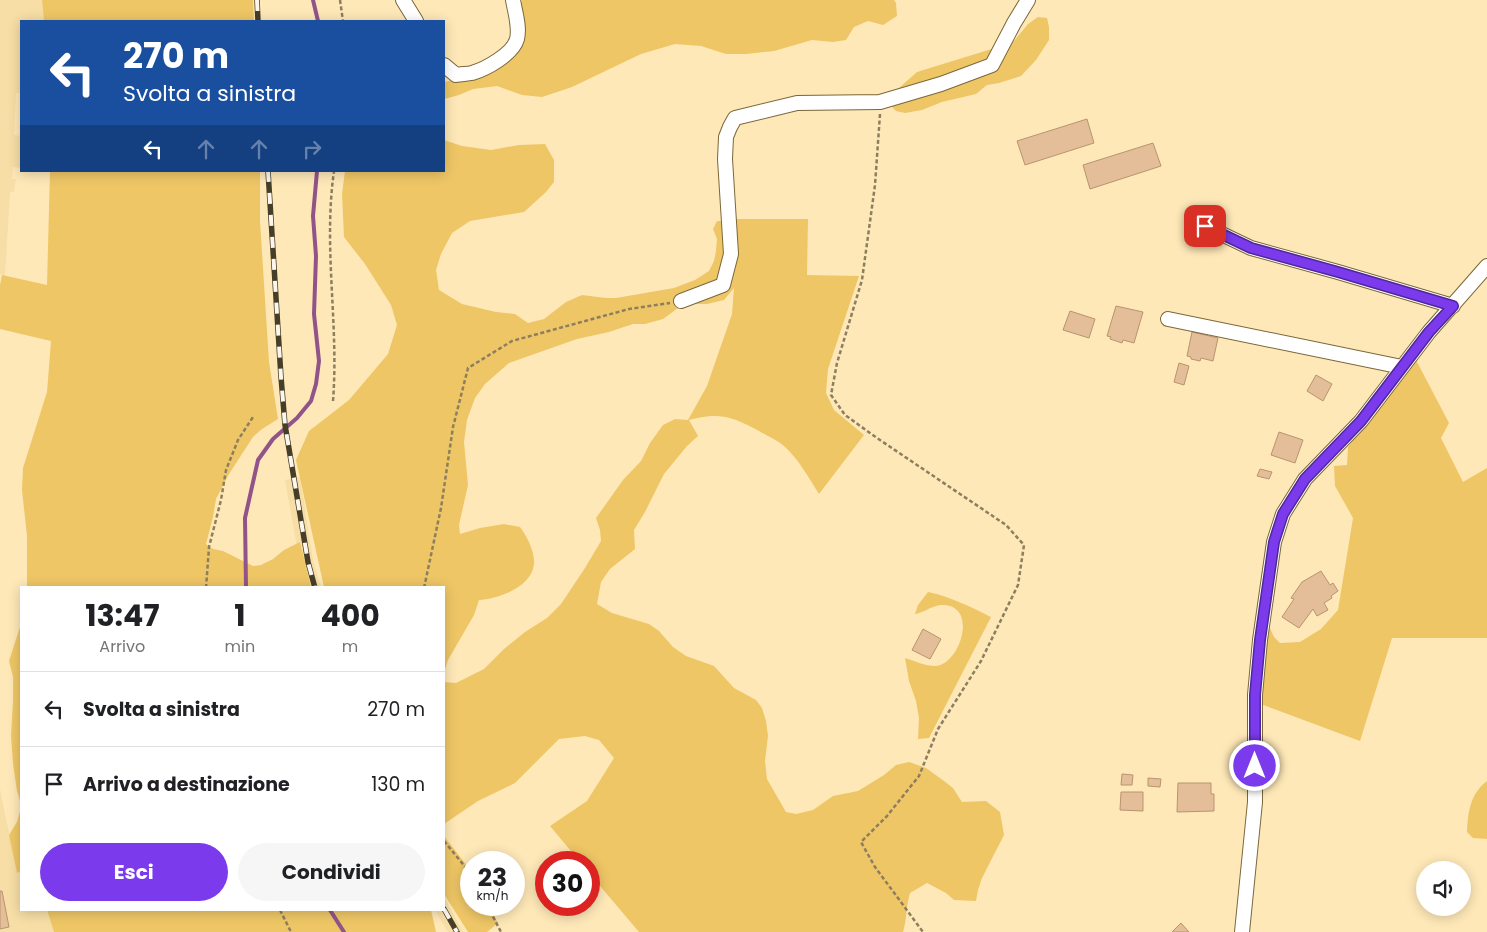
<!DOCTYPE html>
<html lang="it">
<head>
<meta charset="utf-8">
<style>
  :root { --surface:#fff; --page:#f6f6f6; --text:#202124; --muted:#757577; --line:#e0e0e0; --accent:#7c3aed }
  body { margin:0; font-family:Poppins,sans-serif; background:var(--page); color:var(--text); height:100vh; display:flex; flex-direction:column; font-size:19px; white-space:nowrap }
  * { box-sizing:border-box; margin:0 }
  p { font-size:16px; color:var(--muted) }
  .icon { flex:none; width:28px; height:28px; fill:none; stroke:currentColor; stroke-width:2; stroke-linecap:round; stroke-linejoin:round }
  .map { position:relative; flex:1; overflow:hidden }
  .sheet { position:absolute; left:20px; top:586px; width:425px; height:325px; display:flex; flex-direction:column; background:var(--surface); border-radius:0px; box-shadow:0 2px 12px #0003 }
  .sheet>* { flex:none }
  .top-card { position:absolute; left:20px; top:20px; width:425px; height:152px; border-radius:0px; box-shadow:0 2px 12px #0003; background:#1a4fa0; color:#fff; overflow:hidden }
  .fabs { position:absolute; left:1416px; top:861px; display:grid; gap:10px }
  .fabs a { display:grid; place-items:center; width:55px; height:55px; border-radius:50%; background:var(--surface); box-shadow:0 2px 12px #0003; font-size:25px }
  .speed { position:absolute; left:460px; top:851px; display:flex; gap:10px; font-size:25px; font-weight:700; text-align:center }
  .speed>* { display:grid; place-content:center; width:65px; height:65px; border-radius:50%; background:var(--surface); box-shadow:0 2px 12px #0003; line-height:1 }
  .speed small { font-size:12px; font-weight:400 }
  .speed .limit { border:8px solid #d22; background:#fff; color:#111 }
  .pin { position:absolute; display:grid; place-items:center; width:42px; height:42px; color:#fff; margin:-21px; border-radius:10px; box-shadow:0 2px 8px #0006 }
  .me { position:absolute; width:55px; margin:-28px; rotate:0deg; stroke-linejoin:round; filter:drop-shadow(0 0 4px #0008) }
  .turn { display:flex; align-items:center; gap:18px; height:105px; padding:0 20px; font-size:22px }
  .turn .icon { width:65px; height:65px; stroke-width:2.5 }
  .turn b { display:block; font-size:35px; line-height:42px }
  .lanes { display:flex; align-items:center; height:48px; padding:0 20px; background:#0003; justify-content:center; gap:25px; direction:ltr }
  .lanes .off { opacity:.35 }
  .eta { display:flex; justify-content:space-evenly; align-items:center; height:85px; text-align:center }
  .eta b { font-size:30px; font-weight:700; line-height:35px }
  .button { display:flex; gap:10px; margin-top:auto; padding:10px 20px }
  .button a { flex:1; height:58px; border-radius:30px; background:var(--accent); color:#fff; font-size:20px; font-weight:700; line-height:58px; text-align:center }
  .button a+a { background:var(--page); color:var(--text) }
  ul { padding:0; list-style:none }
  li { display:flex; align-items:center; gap:15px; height:75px; padding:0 20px; border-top:1px solid var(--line) }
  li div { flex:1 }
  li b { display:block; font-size:19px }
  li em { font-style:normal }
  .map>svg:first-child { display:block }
  .built { fill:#f7dea6 }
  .green { fill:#eec666 }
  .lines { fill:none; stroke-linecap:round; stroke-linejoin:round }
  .stream { stroke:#905489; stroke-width:4 }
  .building { fill:#e4be98; stroke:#b8946f }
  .minor-casing { stroke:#7a673a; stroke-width:16 }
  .path { stroke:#8c7e5e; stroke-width:2.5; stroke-dasharray:4 2.5; stroke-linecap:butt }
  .minor { stroke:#fff; stroke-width:14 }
  .rail-casing { stroke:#473e28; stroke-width:5.5 }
  .rail { stroke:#fbf7ee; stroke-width:4; stroke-dasharray:11; stroke-linecap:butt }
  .route-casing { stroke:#51269a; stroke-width:12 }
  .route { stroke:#7c3aed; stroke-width:9 }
</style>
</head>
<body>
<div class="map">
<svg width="1487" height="932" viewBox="0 0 1487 932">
  <rect width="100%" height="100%" fill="#fee8b8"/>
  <path class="built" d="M0,0H42L44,21H21V93H16L14,135L21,136V168L13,167L12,179H16L14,192H10L5,276L0,274Z
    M300,477L313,560L321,587H307L300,564L285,480Z
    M0,789L17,872L21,871V910H47L54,932H0Z
    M444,897L463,932H448L435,910H444Z"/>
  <path class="green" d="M42,0H253L254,21H44Z
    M522,0H894L896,3L897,16L883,25L868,21L854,27L846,40L833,42L812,40L774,51L746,54H726L701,46L675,44L641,54L572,87L542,97L522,95L497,86L473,89L459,95L444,99V82L475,75L510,55Z
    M1038,17L1047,18L1049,27V40L1036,60L1021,76L999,83L987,85L976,94L942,102L922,110L905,113L896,111L889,104L890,96L917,72L998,47L1008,48L1028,24Z
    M444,140L462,146L491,150L519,145L545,144L554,160V182L546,192L524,212L470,221L452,233L441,254L436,270L439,290L462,304L496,312L515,314L528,323L544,319L566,302L582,295L606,298H616L674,288L695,280L709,271L714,261L716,251L717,239L713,229L717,221H724L731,219H808L807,275L859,276L828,369L826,393L834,410L864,435L819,494C809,478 799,460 785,447C778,440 767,436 759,431C731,416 720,412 689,420L698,436L687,446L664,474L645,512L634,530L635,549L610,569L601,582L597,604L612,613L649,624L659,631L673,647L686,656L714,666L734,688L756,700L762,708L766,721L768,736L765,761L767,779L786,812L796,814L813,810L833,796L858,791L884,775L896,765L909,762L926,768L944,781L953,788L962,802L986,801L1000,812L1004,835L982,878L978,890L976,901L954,900L946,893L927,883L910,893C906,906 907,919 903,932H639L589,873V862H580L550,826L587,801L614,758L599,740L585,736L559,739L515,783L478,801L444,824V682L456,683L484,669L504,649L525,632L547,618L561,604L585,568L601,541L600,530L596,518L623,480L641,461L650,443L663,425L675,419L688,420L707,386L732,314L734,288L724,300L707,304H693L678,308L663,319L645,324H633L609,332L577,339L509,363L485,384L475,398L467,420L464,442L468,485L459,525L460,534L480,528L504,524L520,527C527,536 535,552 534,564C532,587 498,599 479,600L474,615L448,660L444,673V588L324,587L296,460L309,431L349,400L388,354L397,325L391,305L365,264L344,237L342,194L345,171H444Z
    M50,171H260V221L269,362L278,419L262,429L253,437L229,474L216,499L213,517L206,544L213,549L223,551L253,566L261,565L273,559L284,550L300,542L311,587H27V536L22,490L23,468L47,392L51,341L0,329V285L2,275L47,285Z
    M1416,360L1449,423L1441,438L1463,482L1487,468V638H1392L1360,741L1258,703L1267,622L1274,637L1280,643L1300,642L1321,629L1338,610L1353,518L1335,486L1334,466L1347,465L1348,447Z
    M928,592C951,597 971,607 991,617L929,738L918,739L919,718L916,701L909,681L905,658C915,661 925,666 935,666C959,666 979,607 944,605C933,604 926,612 915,614L918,605Z
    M21,624V804L17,791L13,764L11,736L13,701V677L9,661Z
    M1487,781V839L1473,838L1467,832C1468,812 1470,794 1487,781Z
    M21,808V871L17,873L9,835L17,822Z
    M444,836L471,871V905H488L498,923L487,932H468L444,894Z
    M47,910H431L436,932H54Z"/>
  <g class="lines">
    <path class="stream" d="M313,0L318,21
      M246,588L245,518L258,460L273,439L297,418L311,401L316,384L319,361L314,314L316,256L313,216L317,171
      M330,910L344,932"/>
  </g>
  <path class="building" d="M1087,119L1094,143L1025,165L1017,141Z
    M1153,143L1161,166L1090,189L1083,165Z
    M1116,306L1143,312L1134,343L1123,340L1122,343L1110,339L1111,337L1107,336Z
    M1070,311L1095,319L1089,338L1063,330Z
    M1192,332L1218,338L1213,361L1201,358L1200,361L1191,359V357L1187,356Z
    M1179,363L1189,366L1184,385L1174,382Z
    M1316,375L1332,384L1323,401L1307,391Z
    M1279,432L1303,440L1295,463L1271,455Z
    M1260,469L1272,472L1269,479L1257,476Z
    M1321,571L1330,585L1333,583L1338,591L1331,596L1332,598L1324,603L1328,610L1317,616L1313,609L1299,628L1282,617L1294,599L1291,598L1302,582Z
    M923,629L941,639L930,659L912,650Z
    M1122,774L1133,775L1132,785H1121Z
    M1148,778L1161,779L1160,787L1148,786Z
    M1178,783H1211V794H1214V811L1177,812Z
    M1121,792H1143V811L1120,810Z
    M0,891H2L9,927L0,929Z
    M1181,923L1189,932H1172Z"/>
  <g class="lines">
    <defs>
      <path id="minor" d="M403,0L416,21
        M444,65L456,75C461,74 467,74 472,73C486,69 513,54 517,39C520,27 515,12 513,0
        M1205,226L1251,248L1338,272L1453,306
        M681,301L723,285L731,254L725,159L726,137L730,127L735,118L797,103L880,102L941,84L992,65L1014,23L1028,0
        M1168,319L1402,367
        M1242,932L1255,802V695L1260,640L1274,542L1283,514L1305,479L1361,421L1429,332L1487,266"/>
    </defs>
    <use href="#minor" class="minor-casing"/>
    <path class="path" d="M340,0L343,21
      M880,114L875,185L862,280L837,363L831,395L845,415L877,438L1006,525L1024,545L1018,585L981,661L938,729L919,776L887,816L861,842L875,867L923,932
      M333,401C339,324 323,248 334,171
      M206,588L209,547L221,500L226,470L238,440L253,417
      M424,588L441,508L453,427L468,368L512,341L629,309L670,303
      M444,841L471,874
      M487,905L501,932
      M280,910L291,932"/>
    <use href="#minor" class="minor"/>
    <defs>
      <path id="rail" d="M257,0L258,21
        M268,171L281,377L285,425L308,562L315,588
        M444,909L457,932"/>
    </defs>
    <use href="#rail" class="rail-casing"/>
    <use href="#rail" class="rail"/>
  </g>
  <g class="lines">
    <defs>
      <path id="route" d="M1205,226L1251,248L1338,272L1453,306L1429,332L1361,421L1305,479L1283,514L1274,542L1260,640L1255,695V766"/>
    </defs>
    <use href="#route" class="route-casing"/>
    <use href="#route" class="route"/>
  </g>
</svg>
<div class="fabs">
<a><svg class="icon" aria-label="sound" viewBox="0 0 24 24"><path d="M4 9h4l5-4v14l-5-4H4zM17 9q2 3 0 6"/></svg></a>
</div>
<div class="speed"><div>23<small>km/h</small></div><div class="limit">30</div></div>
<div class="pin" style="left:1205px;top:226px;background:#d93025"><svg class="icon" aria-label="arrive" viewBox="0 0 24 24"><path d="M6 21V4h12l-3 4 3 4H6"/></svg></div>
<svg class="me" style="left:1255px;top:766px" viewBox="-20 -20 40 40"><circle r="17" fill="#7c3aed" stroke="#fff" stroke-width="3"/><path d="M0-11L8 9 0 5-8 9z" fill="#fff"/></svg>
<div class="top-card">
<div class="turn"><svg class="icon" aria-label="left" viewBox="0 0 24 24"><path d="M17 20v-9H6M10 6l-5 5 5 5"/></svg><div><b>270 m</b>Svolta a sinistra</div></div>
<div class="lanes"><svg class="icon" aria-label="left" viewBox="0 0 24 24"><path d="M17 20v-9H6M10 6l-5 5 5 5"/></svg><svg class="icon off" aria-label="ahead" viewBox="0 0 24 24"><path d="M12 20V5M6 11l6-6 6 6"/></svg><svg class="icon off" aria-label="ahead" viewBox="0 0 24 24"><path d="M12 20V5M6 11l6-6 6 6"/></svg><svg class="icon off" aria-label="right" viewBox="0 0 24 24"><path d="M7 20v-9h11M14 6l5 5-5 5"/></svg></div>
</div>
<section class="sheet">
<div class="eta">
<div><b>13:47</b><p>Arrivo</p></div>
<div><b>1</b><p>min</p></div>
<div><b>400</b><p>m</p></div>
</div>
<ul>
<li><svg class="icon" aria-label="left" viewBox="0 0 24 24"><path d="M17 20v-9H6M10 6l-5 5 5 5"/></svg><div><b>Svolta a sinistra</b></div><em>270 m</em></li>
<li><svg class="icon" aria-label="arrive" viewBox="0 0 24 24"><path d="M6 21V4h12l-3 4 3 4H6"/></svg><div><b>Arrivo a destinazione</b></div><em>130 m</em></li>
</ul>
<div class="button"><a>Esci</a><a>Condividi</a></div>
</section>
</div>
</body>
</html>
